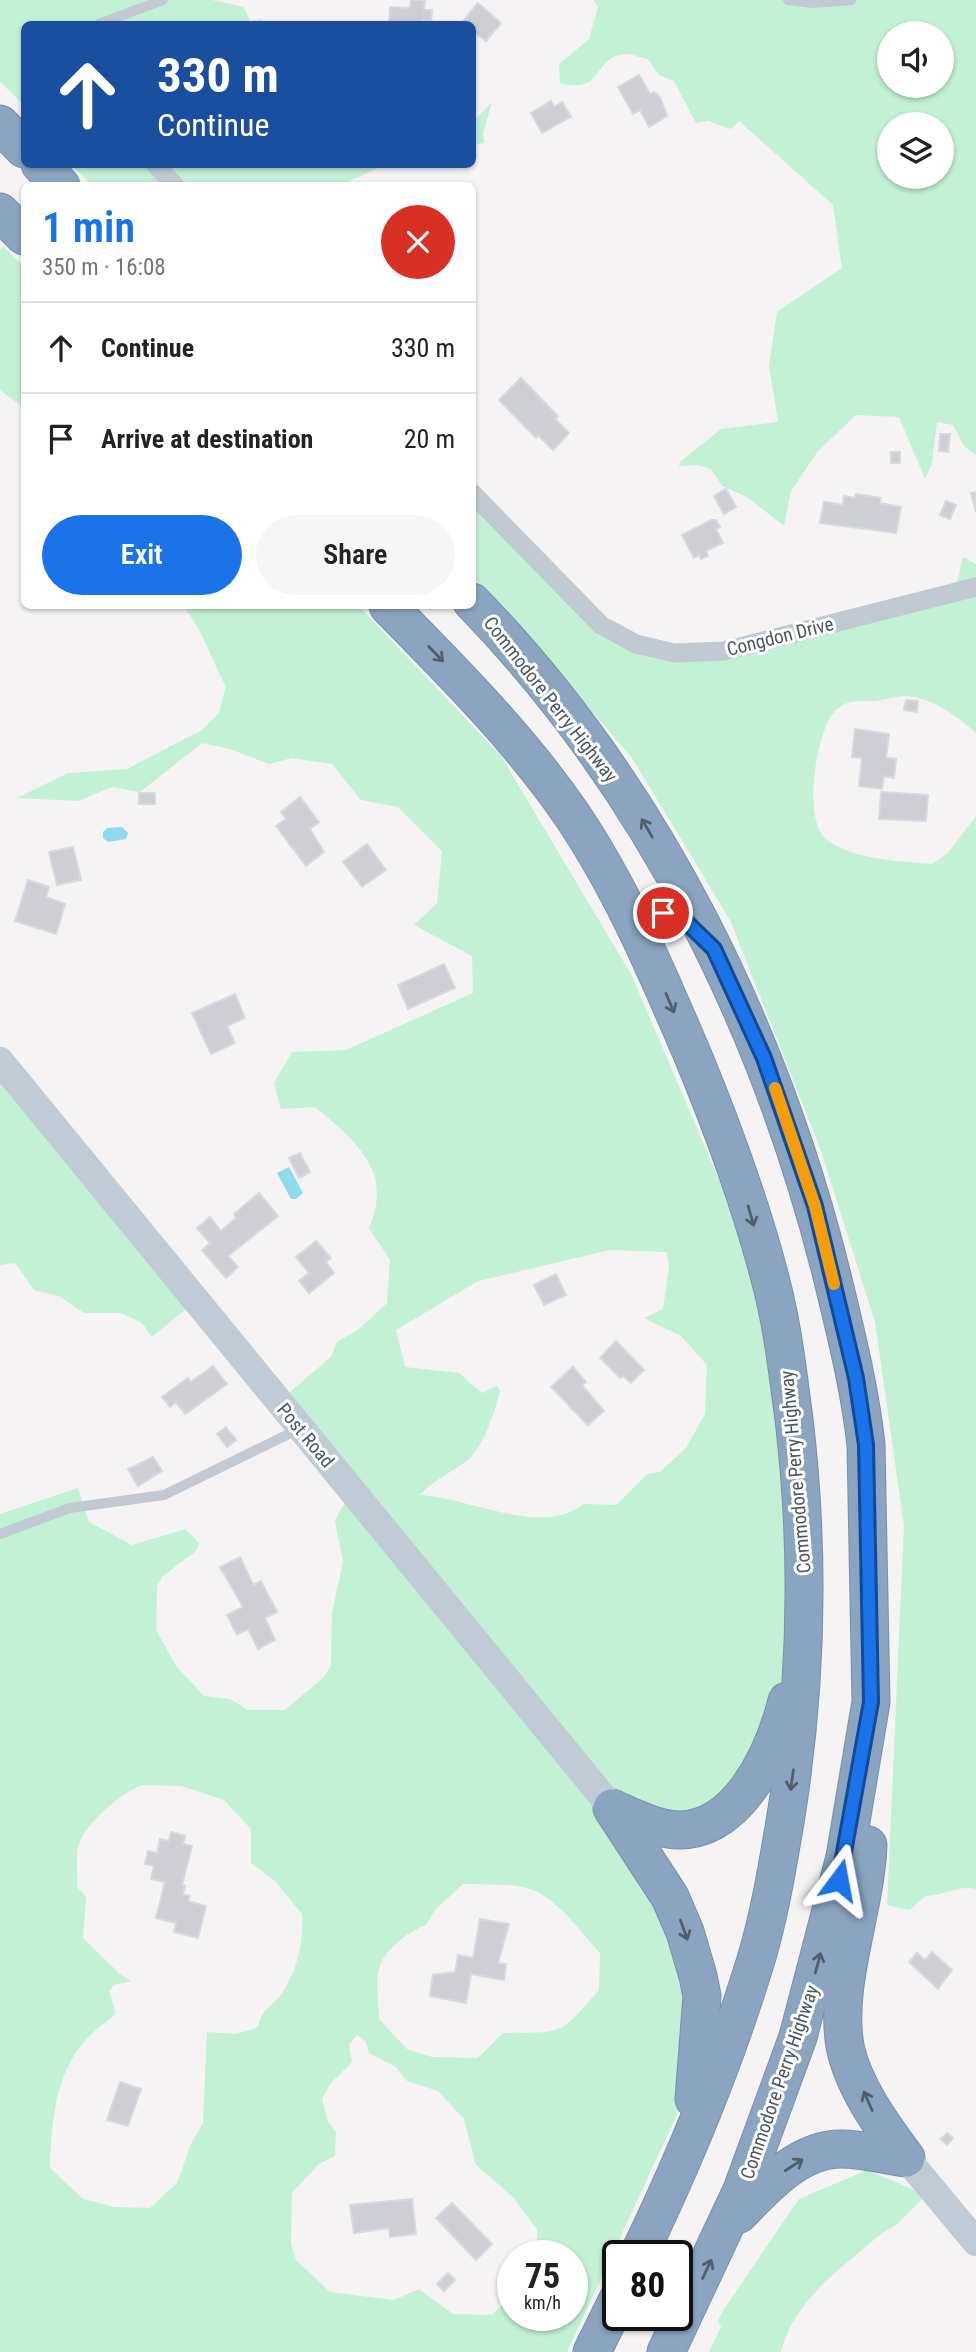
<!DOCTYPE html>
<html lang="en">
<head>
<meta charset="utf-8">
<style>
  :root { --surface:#fff; --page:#f6f6f6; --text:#222; --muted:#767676; --line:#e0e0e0; --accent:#1a73e8 }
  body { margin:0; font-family:"Roboto Condensed",sans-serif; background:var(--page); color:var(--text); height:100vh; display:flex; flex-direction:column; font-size:26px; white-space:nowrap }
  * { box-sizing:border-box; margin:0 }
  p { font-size:23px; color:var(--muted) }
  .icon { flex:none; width:38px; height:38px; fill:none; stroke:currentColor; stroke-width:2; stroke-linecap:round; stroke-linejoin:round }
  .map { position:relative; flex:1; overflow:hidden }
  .details { position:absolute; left:21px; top:182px; width:455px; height:427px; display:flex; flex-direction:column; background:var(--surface); border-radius:10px; box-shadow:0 2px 5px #0004 }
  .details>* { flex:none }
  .hud { position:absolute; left:21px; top:21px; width:455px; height:147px; border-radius:10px; box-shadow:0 2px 5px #0004; background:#1a4fa0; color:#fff; overflow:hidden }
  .tools { position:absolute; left:877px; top:21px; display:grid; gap:14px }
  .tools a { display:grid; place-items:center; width:77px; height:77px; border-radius:50%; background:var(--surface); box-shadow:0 2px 5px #0004; font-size:35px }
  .speed { position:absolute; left:497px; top:2240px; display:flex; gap:14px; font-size:35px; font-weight:700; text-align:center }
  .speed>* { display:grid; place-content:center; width:91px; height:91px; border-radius:50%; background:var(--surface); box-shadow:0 2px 5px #0004; line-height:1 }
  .speed small { font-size:18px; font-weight:400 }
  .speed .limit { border:4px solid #111; border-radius:10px; background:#fff; color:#111 }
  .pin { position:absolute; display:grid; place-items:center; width:60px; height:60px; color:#fff; margin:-30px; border:4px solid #fff; border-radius:50%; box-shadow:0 2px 7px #0007 }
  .me { position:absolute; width:77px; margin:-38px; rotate:13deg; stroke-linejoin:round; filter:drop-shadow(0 0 5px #0008) }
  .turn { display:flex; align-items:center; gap:24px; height:147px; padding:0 21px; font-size:32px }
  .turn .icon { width:91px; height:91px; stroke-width:2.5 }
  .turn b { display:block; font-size:49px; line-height:60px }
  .round { display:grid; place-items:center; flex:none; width:74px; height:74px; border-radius:37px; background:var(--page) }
  .headline { display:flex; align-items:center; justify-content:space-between; height:119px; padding:0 21px }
  h1 { font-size:42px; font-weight:600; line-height:52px; color:var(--accent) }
  .primary-button { display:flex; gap:14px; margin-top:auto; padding:14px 21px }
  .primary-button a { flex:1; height:80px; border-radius:42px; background:var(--accent); color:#fff; font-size:28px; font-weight:600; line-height:80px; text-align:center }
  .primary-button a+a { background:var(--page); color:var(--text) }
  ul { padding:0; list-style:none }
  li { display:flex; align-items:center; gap:21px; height:91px; padding:0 21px; border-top:2px solid var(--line) }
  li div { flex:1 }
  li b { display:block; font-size:26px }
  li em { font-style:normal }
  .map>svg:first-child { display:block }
  .green { fill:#c3f1d5; fill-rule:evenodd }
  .water { fill:#90daee }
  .building { fill:#cdcfd5; stroke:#d7d9de; stroke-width:2 }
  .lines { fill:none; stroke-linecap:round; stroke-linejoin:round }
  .highway-casing { stroke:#7690ad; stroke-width:39 }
  .lane { stroke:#c1cad2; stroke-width:10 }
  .street { stroke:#c1cad2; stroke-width:19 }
  .secondary { stroke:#c1cbd6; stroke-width:28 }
  .highway { stroke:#8ba5c1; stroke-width:37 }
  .oneway { stroke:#505e6b }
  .route-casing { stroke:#114b97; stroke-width:18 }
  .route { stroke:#1a73e8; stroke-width:12 }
  .slow { stroke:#f59e0b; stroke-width:12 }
  .labels { text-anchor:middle; stroke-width:6; stroke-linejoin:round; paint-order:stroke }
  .street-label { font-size:19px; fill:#4a5661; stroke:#fff }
</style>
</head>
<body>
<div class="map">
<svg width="976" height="2352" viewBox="0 0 976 2352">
  <rect width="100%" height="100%" fill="#f5f3f3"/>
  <path class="green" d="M0,0H212L244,7L250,21L261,19L268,24H24V105L0,82Z
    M594,0H976V455L964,446L953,425L937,422L932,463L925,479L899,417L856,415L818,451L791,491L784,526L747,497L722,486L711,469L698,465L679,466L680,462L721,429L778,422L769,366L777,312L842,268L833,205L739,121L731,129L708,121L696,123L674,81L659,75L648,59C641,58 632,54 626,54C591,56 606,95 560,83L559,64L589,39L598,7ZM889,33H942V86H889ZM889,124H942V177H889Z
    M492,102L483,133L484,143L473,145V122Z
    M71,165H384L339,186L92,185Z
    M3,246L24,267V408L0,390V250Z
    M473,492L606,628L679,655L954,594L963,557L976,564V733C956,716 934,698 906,696C896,696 885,700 875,701C859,702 848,698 835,711C816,731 801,823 828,841C856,860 899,861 932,864L948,853L976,816V1889C958,1885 943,1896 925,1896L910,1910L887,1905L904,1526L875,1322L820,1148L730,920L632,758L511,617L473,577Z
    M183,606H359L501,756L631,974L753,1259L778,1384L791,1579L787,1706L736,1808L625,1815L674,1899L701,2063L567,2352H0V1514L78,1488L89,1522L132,1545L185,1529L199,1543L197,1550L163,1576L157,1586L156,1630L176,1666L204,1696L230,1699L248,1710H285L324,1677L331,1666L332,1612L343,1562L335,1521L342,1507L355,1494L283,1398L331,1357L337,1342L359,1329L387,1303L390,1260L369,1228C394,1171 355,1140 315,1107L281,1109L274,1083L292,1052L346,1050L473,993L472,956L414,925L437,903L442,851L398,807L361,800L332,764L292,758L269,764L230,749L202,743L140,792L112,787L78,801L17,798L68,773L127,769L202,730L219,713L226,686C211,659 202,628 183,606ZM610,1250L667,1252L669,1267L663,1309L644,1318L681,1336L707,1365L705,1414L686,1448L660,1472L647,1474L616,1505L583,1504C544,1538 467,1497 420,1495C433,1480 452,1472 468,1460C482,1449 497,1408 500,1391L497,1386L482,1393L459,1373L405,1367L396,1330L478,1281ZM142,1785L181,1786L224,1800L251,1829V1863L275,1881L302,1914C304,1942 298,1968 282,1993C271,2009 263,2006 258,2027L236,2034L207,2032L203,2123L191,2144L177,2183L150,2208L114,2207L83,2199L50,2168C51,2128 55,2075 83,2043C92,2032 105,2023 116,2014L109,1991L114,1985L131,1981L121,1975L83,1938L86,1897L77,1887C78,1874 75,1856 79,1844C88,1821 120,1794 142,1785ZM463,1884C481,1885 500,1884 517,1886C553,1890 578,1929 600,1953L599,1990C558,2037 565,2032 503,2033L478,2058L432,2057L407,2049L379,2019C379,2004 375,1984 379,1969C383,1950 409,1931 426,1925L435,1910ZM357,2035L366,2042L369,2053L396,2067L407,2081L438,2091L464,2119L476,2165L514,2198L537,2230V2256H572V2315H513V2296L491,2315L453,2314L419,2289L394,2300L330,2292L296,2260L291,2244L292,2193L319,2164L335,2156L336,2132L328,2122L322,2099L331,2083L352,2062L349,2045Z
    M0,1060L197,1300L152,1337L142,1323L121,1313H84L59,1296L34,1290L15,1263L0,1265Z
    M867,2170L926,2195L896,2225L882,2233C844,2266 793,2300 781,2352H709L721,2327L718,2320L724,2309L799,2199Z"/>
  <path class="water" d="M122,827L128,833L126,839L108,842L103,838V832L107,828Z
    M289,1167L303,1193L296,1199H291L277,1173Z"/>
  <path class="building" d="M411,0H425L424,10H432L431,21L423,20V24H389L390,7L410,8Z
    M478,3L501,23L486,41L472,30V24L463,21Z
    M639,75L650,94L654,92L660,97L667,116L649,127L640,110L633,114L618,87Z
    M551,101L554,107L562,102L571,117L542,133L531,113Z
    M521,378L558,416L555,419L569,433L553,450L538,435L536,438L499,400Z
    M940,434H950L948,452L939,451Z
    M891,452H900V463H891Z
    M726,489L736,507L724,514L714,496Z
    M976,492V512L971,493Z
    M856,494L881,498L880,503L901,507L896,533L820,523L824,502L843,505L844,496L855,498Z
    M946,501L956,505L950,519L940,515Z
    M711,520H716L720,527L716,529L723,543L706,551L708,556L701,559L699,555L694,558L682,535Z
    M906,700L918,701L917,712L904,710Z
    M855,729L889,734L886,758L896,759L894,778L884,776L882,789L859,786L862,758L852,757Z
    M881,792L928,795L926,821L879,819Z
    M139,793H155V804H139Z
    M300,797L319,822L310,829L324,852L306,866L276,826L286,819L281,812Z
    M367,844L386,870L362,887L343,862Z
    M73,847L81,880L57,885L49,852Z
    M28,880L49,887L46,897L65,904L56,934L15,921Z
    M444,964L455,988L408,1009L398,985Z
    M235,994L245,1018L227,1026L235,1043L211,1054L192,1013Z
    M300,1153L310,1172L299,1178L289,1158Z
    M259,1193L278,1216L228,1256L238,1267L226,1278L202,1250L210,1243L197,1228L210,1217L221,1231L236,1218L234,1214Z
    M316,1241L331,1258L326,1262L334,1273L309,1293L299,1281L309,1273L296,1257Z
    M556,1274L566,1295L544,1305L534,1285Z
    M616,1341L644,1370L631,1383L623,1376L620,1378L600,1358Z
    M213,1366L227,1384L185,1414L176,1402L170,1407L162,1397L188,1378L191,1382Z
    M573,1367L586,1382L582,1385L604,1411L588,1425L551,1387Z
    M226,1427L236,1440L227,1447L217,1434Z
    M153,1457L162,1471L138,1486L128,1469Z
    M240,1557L253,1585L261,1581L277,1612L265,1618L275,1640L258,1649L248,1629L237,1635L227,1615L243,1607L220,1567Z
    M171,1832L185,1836L183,1844L192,1846L182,1885L185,1886L183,1894L190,1896L188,1901L206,1906L198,1938L174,1932L176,1923L156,1918L165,1882L151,1879L154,1866L145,1864L148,1851L157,1853L160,1839L169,1841Z
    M480,1919L509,1924L498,1963L506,1964L504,1980L471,1974L466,2003L430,1996L433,1975L455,1972L458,1955L473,1958Z
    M932,1952L952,1970L938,1989L909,1962L917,1953L925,1960Z
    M120,2082L141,2089L128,2126L107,2120Z
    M947,2133L953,2138L947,2145L941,2139Z
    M412,2199L416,2234L390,2237L389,2228L354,2233L350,2205Z
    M452,2203L492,2244L476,2260L436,2218Z
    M448,2273L455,2280L444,2291L437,2284Z"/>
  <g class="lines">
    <defs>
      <path id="highway" d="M0,124L24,149
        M40,164L61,186
        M0,212L24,236
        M472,602C653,788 771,1029 833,1280C846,1334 860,1389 866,1445L871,1702L845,1857L798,2037L742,2190L666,2352
        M388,606C453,672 519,738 572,815C622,889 658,974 693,1056C724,1131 752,1207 772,1286C783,1329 788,1375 794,1419C810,1554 807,1688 785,1822C777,1869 769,1918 755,1963C724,2064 684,2161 638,2256
        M612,1808L670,1897L685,1932L698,1976L702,1996L694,2099
        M612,1808C630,1816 649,1826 668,1829C736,1840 774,1753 787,1701
        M868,1845C866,1908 834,1984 845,2046C853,2086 882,2126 906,2158
        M739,2214C766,2186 799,2149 841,2149C862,2149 885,2155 906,2158
        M592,2352L618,2299"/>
    </defs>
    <use href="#highway" class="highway-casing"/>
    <path class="lane" d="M788,0L813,3L851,0
      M99,24L163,0
      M0,1534L70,1508L164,1495L297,1430"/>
    <path class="street" d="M155,164L175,186
      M472,493L601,625L636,644L674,653L724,651L976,587"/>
    <path class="secondary" d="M0,1061L612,1808
      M906,2158L976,2242"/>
    <use href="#highway" class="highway"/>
  </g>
  <defs><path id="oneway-shaft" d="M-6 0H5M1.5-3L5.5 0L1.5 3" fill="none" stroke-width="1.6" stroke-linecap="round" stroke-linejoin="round" transform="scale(1.75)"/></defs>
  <g class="oneway">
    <use href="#oneway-shaft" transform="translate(436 654) rotate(46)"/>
    <use href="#oneway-shaft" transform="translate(647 828) rotate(-120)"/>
    <use href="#oneway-shaft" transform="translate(670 1003) rotate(67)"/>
    <use href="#oneway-shaft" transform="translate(751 1216) rotate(74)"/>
    <use href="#oneway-shaft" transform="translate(792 1780) rotate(98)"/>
    <use href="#oneway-shaft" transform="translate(684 1930) rotate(70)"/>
    <use href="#oneway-shaft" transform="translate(818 1963) rotate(-75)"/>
    <use href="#oneway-shaft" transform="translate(868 2101) rotate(-114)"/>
    <use href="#oneway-shaft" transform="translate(794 2165) rotate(-33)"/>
    <use href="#oneway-shaft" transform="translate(707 2269) rotate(-65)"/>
  </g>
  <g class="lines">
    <defs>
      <path id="route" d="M663,913L669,911L680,916L714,949L764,1058L815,1206L856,1378L866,1445L871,1702L839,1880"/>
    </defs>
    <use href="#route" class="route-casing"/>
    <use href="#route" class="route"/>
    <path class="slow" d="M775,1088L815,1206L834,1284"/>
  </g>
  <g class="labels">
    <g class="street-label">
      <text transform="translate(780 636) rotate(-14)" y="7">Congdon Drive</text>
      <text transform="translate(551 699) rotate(52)" y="7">Commodore Perry Highway</text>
      <text transform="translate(306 1435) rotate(50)" y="7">Post Road</text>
      <text transform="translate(795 1472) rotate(-95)" y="7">Commodore Perry Highway</text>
      <text transform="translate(779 2082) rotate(-71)" y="7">Commodore Perry Highway</text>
    </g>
  </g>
</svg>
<div class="tools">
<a><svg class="icon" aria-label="sound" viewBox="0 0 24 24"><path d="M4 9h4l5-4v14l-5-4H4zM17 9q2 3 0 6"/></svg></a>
<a><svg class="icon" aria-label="layers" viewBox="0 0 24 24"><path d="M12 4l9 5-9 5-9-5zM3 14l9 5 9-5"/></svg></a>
</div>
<div class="speed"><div>75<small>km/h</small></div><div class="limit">80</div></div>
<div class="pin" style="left:663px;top:913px;background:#d93025"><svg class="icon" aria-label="arrive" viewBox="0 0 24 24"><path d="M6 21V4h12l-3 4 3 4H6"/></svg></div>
<svg class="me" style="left:839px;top:1880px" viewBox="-20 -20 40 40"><path d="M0-17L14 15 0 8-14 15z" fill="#1a73e8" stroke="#fff" stroke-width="4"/></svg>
<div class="hud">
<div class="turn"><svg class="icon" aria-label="ahead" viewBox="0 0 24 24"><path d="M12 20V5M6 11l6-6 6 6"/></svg><div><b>330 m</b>Continue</div></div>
</div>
<section class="details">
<div class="headline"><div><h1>1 min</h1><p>350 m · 16:08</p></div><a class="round" style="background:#d93025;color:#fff"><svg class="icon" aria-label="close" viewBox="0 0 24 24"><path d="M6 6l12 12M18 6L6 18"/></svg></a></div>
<ul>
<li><svg class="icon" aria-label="ahead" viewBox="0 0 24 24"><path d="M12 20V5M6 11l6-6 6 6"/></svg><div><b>Continue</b></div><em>330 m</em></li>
<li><svg class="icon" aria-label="arrive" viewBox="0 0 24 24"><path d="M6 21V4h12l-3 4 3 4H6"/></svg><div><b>Arrive at destination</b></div><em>20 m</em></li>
</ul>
<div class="primary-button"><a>Exit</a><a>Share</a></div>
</section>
</div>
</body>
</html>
